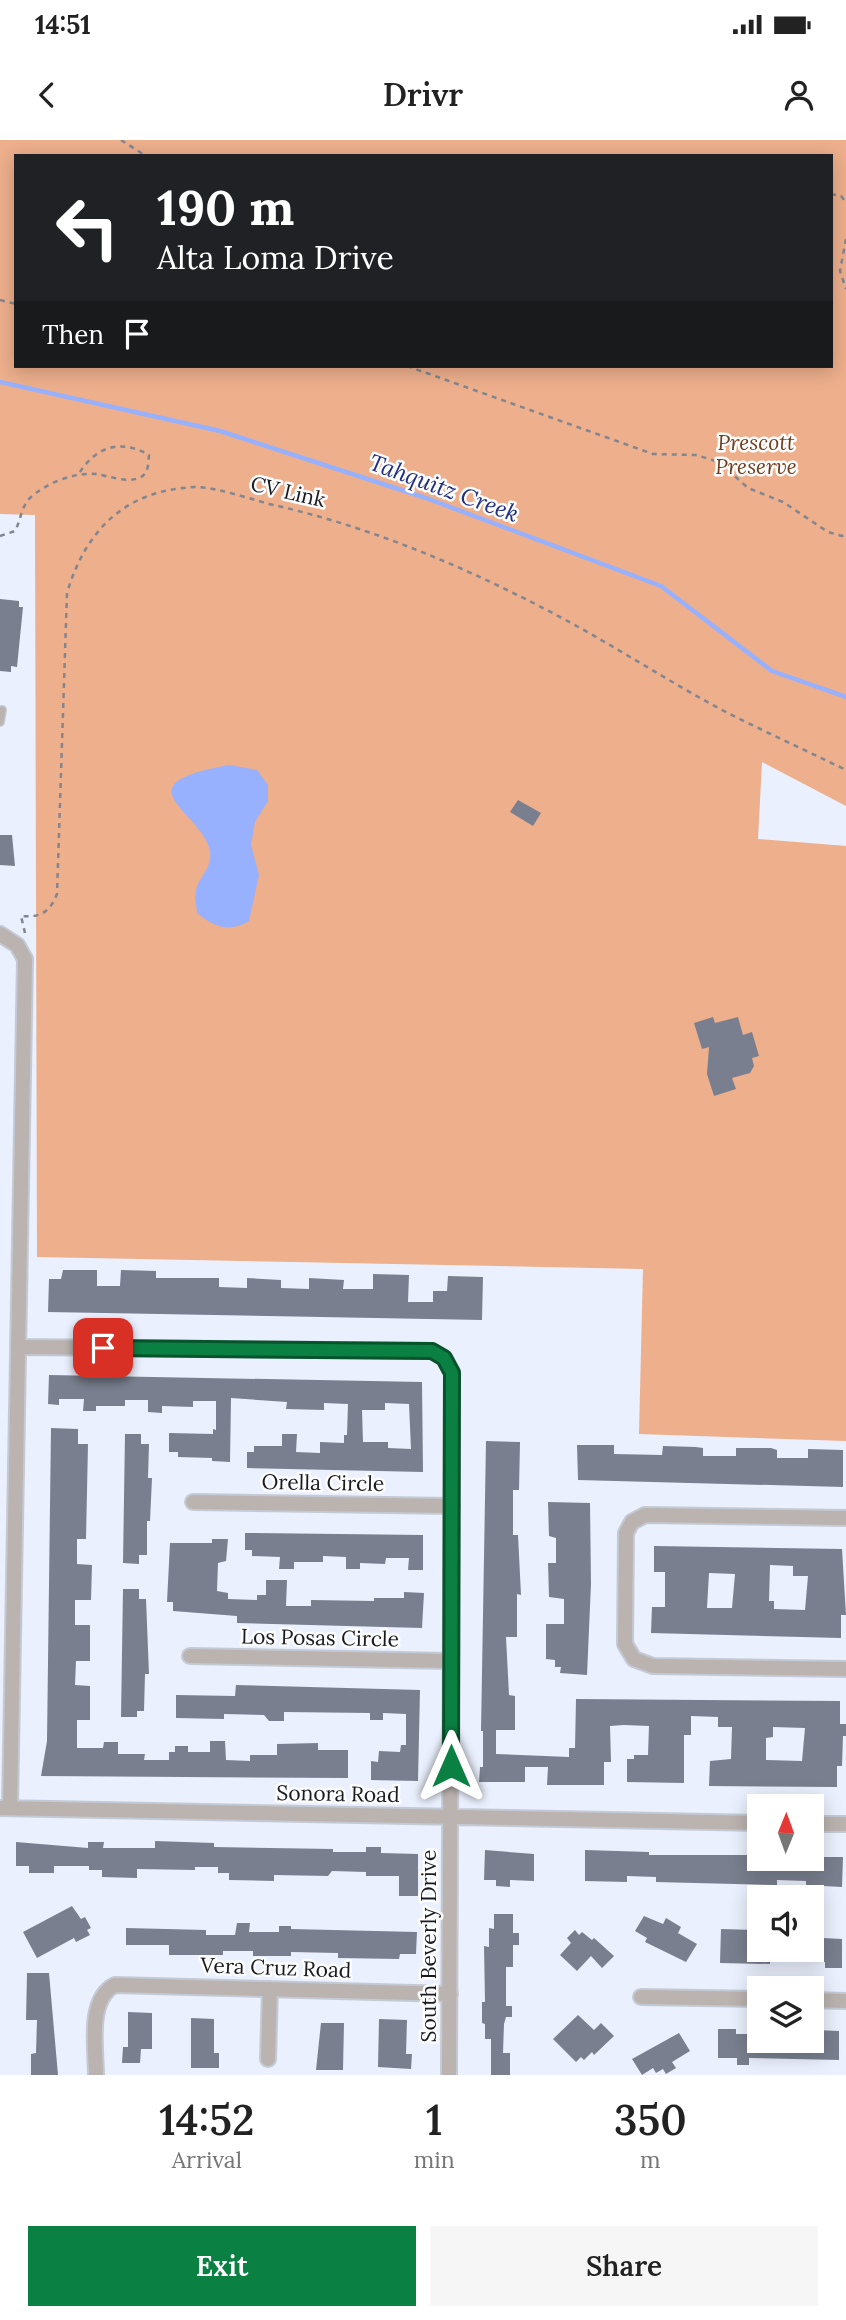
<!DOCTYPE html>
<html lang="en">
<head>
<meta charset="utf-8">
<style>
  :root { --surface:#fff; --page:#f6f6f6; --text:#222; --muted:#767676; --accent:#0b8043 }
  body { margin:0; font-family:Lora,serif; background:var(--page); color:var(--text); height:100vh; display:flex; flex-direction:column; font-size:26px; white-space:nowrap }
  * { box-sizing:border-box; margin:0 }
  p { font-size:23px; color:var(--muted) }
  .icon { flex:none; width:38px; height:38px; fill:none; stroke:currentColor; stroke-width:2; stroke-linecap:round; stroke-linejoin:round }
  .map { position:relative; height:1935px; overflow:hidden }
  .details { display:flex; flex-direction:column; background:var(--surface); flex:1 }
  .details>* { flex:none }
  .banner { position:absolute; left:14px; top:14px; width:819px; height:214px; border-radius:0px; box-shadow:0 4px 18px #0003; background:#202124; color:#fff; overflow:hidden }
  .needle { width:46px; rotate:1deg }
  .buttons { position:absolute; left:747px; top:1654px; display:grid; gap:14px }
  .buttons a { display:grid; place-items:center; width:77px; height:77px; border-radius:0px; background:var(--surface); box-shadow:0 4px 18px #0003; font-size:35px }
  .pin { position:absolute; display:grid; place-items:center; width:60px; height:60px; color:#fff; margin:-30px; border-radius:14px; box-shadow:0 4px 10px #0006 }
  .me { position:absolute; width:77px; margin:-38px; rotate:0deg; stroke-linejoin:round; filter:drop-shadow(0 0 5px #0008) }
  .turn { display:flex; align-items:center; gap:24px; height:147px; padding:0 28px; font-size:32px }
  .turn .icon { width:91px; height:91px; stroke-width:2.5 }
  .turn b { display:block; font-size:49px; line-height:60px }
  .then { display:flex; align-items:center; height:66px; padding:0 28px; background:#0003; gap:14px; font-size:26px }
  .eta { display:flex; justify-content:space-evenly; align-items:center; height:119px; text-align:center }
  .eta b { font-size:42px; font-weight:600; line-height:49px }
  .button { display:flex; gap:14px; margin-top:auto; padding:14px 28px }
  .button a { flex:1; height:80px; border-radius:0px; background:var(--accent); color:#fff; font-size:28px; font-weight:600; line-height:80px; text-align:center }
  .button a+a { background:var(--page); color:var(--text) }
  .status { display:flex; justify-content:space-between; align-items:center; height:49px; padding:0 35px; background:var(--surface); direction:ltr }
  .status svg { height:19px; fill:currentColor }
  header { display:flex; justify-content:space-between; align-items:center; height:91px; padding:0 28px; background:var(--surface); font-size:32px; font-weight:600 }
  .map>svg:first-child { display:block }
  .green { fill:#edaf8c; fill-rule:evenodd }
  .water { fill:#97b1fe }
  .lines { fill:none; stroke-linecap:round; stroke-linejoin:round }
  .stream { stroke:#97b1fe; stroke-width:4.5 }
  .building { fill:#797f8e; fill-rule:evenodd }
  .lane-casing { stroke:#c4cad5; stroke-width:10 }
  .street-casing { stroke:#c4cad5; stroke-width:18 }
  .path { stroke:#828690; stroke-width:2.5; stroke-dasharray:5 5; stroke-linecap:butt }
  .lane { stroke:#bbb3af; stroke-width:7 }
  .street { stroke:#bbb3af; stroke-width:14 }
  .route-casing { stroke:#07532c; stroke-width:18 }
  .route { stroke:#0b8043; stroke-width:12 }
  .labels { text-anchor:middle; stroke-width:5; stroke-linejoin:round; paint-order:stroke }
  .park-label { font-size:21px; font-style:italic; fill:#713d1c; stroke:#fdfdfd }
  .street-label { font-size:21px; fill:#191b21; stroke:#fdfdfd }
  .water-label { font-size:23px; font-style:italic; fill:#1f2f84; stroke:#fdfdfd }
</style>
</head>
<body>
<div class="status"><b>14:51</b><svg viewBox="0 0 49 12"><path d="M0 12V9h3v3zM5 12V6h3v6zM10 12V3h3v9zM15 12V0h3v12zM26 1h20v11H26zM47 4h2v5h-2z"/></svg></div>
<header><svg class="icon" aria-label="back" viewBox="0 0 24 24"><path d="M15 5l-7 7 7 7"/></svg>Drivr<svg class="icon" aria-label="person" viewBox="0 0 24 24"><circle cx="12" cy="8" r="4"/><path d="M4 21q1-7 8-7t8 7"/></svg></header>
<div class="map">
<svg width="846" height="1935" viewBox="0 0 846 1935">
  <rect width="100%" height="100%" fill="#eaf0fd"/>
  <path class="green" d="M0,0H846V666L762,622L758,699L846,706V1301L639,1294L643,1129L37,1117L35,375L0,374ZM16,16H831V226H16Z"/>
  <path class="water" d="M229,625L257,630L268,645V661L255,682L251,705L259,735L249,781C228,793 215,787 197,773C197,767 194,758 196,751C198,737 213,728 210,711C202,671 117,645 229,625Z"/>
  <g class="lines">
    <path class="stream" d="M0,242L220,291L426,358L661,446L772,531L846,557"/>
  </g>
  <path class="building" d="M0,459L19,461V467H23L17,527L11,526V532L0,531Z
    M518,660L541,673L533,686L510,672Z
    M0,695H12L15,726L0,725Z
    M713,877L715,883L738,877L743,895L752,892L759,916L752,918L754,926L750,933L732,938L736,949L714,956L707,934L709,907L702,909L694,883Z
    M63,1130H97V1146H120L121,1130L156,1131V1138H219V1147L247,1148V1138L281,1140V1148L309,1149V1138L344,1140L343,1149H373V1134L409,1135L408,1162H433V1151H447L448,1136L483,1137L482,1180L48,1172L49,1139H61Z
    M49,1235L422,1242L423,1332L247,1328V1312H254V1306H282V1294H297L296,1312L320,1313V1302L344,1303V1295H347L348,1264L324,1263V1270L286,1269L287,1262L231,1258L230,1322L212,1321V1318L178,1317V1312H169V1293L213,1294V1289L216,1290V1261H193V1267L162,1266V1273L148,1272V1260H125V1266H96V1271H83L84,1259H59V1265L48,1264ZM385,1263L409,1264L411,1309L388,1308V1302H363L362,1270H385Z
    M51,1288L78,1289V1304H88L86,1399H77V1424L92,1425L91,1460H75V1485H90V1521H76L75,1545L90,1546V1580H77V1608H103L104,1602H118V1614H145L144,1620H169V1612H175V1606H188V1612H210V1601H225L226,1620L250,1621V1615H277V1604L318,1603V1610H348V1638L41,1636L47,1601Z
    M125,1294H141V1304H149L148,1338H152L150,1381H147V1415H139V1424L123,1423Z
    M486,1301L520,1302L519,1350H513V1395H518L521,1455L517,1454V1497H506L509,1555L515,1556V1590H496V1614L569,1617V1608H575L576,1559L840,1561V1584H846V1596H843L842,1626H837V1647L709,1646L710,1621L731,1619L732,1587H718V1577L691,1576V1595H684V1643L627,1642V1619H634V1615H648L649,1586L624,1585L610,1586L611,1622H604V1645H547L548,1627H525V1642H479L480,1627H483V1591H481ZM773,1587L805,1588L802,1621L766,1620V1598L773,1597Z
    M577,1305H614V1314L662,1315L663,1306L696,1307L703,1308V1316H736V1308H771L777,1310V1318H808V1309L843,1310V1347L578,1340Z
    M548,1362L590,1363L591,1444L587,1535L560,1533L561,1527H555V1520L546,1519V1484H564V1459L549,1457L548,1423H556V1398L549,1396Z
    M245,1393L423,1395V1430H408L409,1418H386L385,1424L360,1423V1429H346V1417L323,1416V1422H294V1429H279L280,1417L252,1416V1410H245Z
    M212,1399H228L226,1421L218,1423L217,1451L228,1453V1459L257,1460V1455H266V1440H287L286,1466H311V1460L374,1461V1458H404V1452L424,1453L422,1488L237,1483V1476L173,1471V1462H167L170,1403H212Z
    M654,1406L842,1409L846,1475H841V1498L651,1493L652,1467H665V1432H654ZM770,1425L793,1426V1436H808L805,1470L774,1469V1461H769ZM709,1433L735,1434L732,1468H707Z
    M123,1449H139V1459H146L149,1534H145L144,1571H137V1577H121Z
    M236,1545L420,1550L418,1641L371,1640V1621L378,1622L379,1611L400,1612L401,1605H406V1574L383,1573V1580H370V1573L284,1572V1581H269L264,1575L224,1574V1579L176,1578V1555L235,1556Z
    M155,1701L214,1703V1707L333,1709V1712H366V1707H381V1713L418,1714V1756H399V1736H366V1732L332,1731L328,1736L274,1735V1741L229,1740V1733H218V1727H195V1730L137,1729V1738L102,1737V1730H89V1726H54V1733H29V1726H16V1702L88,1708V1702H104L103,1708H155Z
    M485,1710L534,1714V1741L510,1740V1747L496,1746V1740H484Z
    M585,1710L649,1712V1715H760V1718L806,1722V1719L818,1717H843L842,1747L823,1746V1753H812V1746H806V1741L777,1740V1745L656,1742V1737L627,1736V1742L585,1741Z
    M72,1766L81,1779L85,1777L91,1788L87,1790L90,1795L76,1802L74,1798L37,1818L23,1792Z
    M494,1774H513V1793H519V1805H513V1827H506V1866H512V1877H506L504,1884L503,1913H510V1935H491V1899H485V1884L482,1883V1862H485L484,1806L489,1807V1788L494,1789Z
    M644,1776L663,1784L666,1778L681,1787L678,1793L697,1804L686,1822L645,1802L647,1798L635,1791Z
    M237,1783H250L249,1792H279V1786H291V1789L417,1792L416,1814H400L399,1819L338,1818V1813L291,1812V1816H253V1811H223V1815H169V1805H126V1788L206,1790V1795H235Z
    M721,1789L756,1790V1796H760V1810H770V1824L720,1823Z
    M575,1790L579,1795L582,1792L592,1800L594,1798L614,1816L602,1828L591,1816L577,1831L560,1815L571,1803L567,1798Z
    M812,1792H823V1798L842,1799V1828H825V1822H807V1810H812Z
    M27,1833H49L58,1935H31V1914L36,1913L37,1880H26Z
    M128,1872L152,1873V1909H141L140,1923H122L123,1907H128Z
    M578,1875L594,1890L601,1883L614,1896L594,1915L592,1912L584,1920L581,1917L576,1922L553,1899Z
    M191,1878L214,1879V1913H219V1928H191Z
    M379,1879L407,1880L406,1914H412L411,1929L378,1927Z
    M321,1883H344L343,1930H316Z
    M718,1889H736V1894H754L753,1899L760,1900H812L815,1890L839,1891V1920L749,1918V1925H737V1918H718Z
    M679,1893L690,1911L672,1922L676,1928L666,1934L663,1929L656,1933L653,1928L642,1935L632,1919Z"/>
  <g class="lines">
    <defs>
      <path id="lane" d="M0,582L2,570"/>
      <path id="street" d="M0,794L17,805L25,819L10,1668
        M20,1207L432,1211L444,1218L452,1232L449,1935
        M193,1362L452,1366
        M846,1378L645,1375L632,1382L626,1393L625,1504L634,1519L653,1526L846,1529
        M190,1516L450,1521
        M0,1668L760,1683
        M812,1684H846
        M641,1857L760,1859
        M812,1860L846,1861
        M268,1919L270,1849
        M96,1935C96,1908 87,1859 115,1845L450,1854"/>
    </defs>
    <use href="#lane" class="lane-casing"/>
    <use href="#street" class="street-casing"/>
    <path class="path" d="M121,0L146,16
      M831,54L841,56L846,62
      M846,99L840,131L846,149
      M0,160L16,164
      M407,226L653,314L696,315L719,322L748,348L783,362L828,392L842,396L846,394
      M0,396L15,391C21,380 21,366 31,357C47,343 74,332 96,334C109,336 126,343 139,338C149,334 148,324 149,315C120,298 95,307 78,335
      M25,793L21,776C40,778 50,772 57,754L67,453C86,389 126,350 195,347C218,347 255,361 278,366C377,389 472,430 562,478C616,507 668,541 722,570C763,591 805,610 846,630"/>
    <use href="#lane" class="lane"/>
    <use href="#street" class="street"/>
  </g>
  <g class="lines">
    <defs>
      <path id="route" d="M103,1208L432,1211L444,1218L452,1233L451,1626"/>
    </defs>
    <use href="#route" class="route-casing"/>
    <use href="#route" class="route"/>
  </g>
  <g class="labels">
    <g class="park-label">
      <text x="756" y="310">Prescott<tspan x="756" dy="24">Preserve</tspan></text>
    </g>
    <g class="street-label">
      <text transform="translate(288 352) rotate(13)" y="7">CV Link</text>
      <text transform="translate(323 1343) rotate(1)" y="7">Orella Circle</text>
      <text transform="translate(320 1498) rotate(1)" y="7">Los Posas Circle</text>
      <text transform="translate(338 1654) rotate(1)" y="7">Sonora Road</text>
      <text transform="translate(429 1806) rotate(-90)" y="7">South Beverly Drive</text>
      <text transform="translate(276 1828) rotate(2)" y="7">Vera Cruz Road</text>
    </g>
    <g class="water-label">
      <text transform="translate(444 348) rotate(20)" y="8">Tahquitz Creek</text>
    </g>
  </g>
</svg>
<div class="buttons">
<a><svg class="needle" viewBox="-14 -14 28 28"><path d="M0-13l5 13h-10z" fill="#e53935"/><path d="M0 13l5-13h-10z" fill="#767676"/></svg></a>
<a><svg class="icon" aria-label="sound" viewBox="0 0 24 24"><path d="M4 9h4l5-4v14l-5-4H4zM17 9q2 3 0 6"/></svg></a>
<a><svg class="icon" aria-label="layers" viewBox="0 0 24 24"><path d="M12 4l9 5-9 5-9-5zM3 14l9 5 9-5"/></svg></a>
</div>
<div class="pin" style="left:103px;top:1208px;background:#d93025"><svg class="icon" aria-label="arrive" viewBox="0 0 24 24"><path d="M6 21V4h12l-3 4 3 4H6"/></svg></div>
<svg class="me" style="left:451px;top:1626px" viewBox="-20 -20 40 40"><path d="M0-17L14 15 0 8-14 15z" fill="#0b8043" stroke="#fff" stroke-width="4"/></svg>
<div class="banner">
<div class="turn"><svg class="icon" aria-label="left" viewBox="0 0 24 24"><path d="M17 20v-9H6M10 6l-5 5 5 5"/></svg><div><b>190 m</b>Alta Loma Drive</div></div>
<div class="then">Then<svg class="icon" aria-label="arrive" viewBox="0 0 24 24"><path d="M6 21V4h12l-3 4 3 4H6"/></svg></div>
</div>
</div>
<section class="details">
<div class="eta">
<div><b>14:52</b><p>Arrival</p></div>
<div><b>1</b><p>min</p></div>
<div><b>350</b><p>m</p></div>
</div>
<div class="button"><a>Exit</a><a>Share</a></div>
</section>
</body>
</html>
